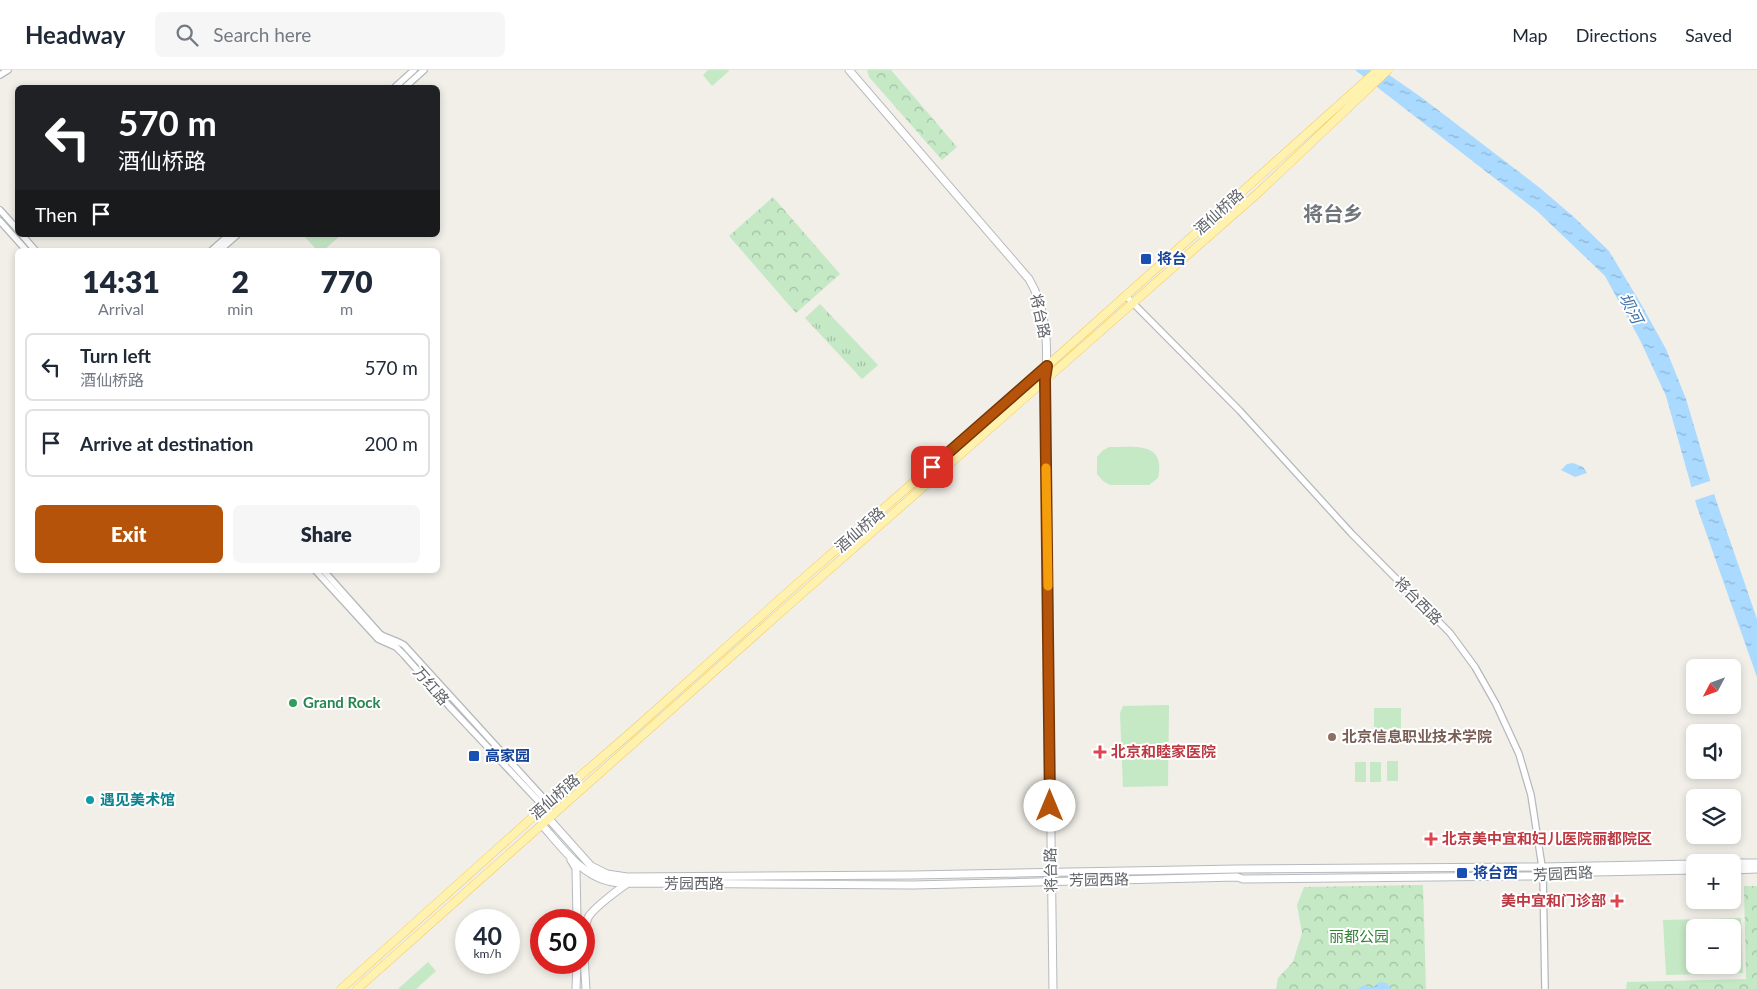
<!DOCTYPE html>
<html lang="en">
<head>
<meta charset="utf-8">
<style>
  :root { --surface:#fff; --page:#f6f6f7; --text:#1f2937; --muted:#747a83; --line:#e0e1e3; --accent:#b45309 }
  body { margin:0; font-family:Lato,"Noto Sans SC",sans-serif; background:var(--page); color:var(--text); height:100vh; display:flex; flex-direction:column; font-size:19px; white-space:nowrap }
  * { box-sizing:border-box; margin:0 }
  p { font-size:16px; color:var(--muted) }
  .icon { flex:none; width:28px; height:28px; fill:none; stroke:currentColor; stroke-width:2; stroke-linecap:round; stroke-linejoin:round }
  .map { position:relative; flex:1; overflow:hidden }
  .panel { position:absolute; left:15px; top:178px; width:425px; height:325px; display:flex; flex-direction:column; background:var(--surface); border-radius:8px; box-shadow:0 2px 8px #0003 }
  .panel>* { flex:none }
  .guide { position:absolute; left:15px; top:15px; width:425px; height:152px; border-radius:8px; box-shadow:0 2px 8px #0003; background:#202124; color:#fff; overflow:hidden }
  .needle { width:32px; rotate:229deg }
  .fabs { position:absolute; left:1686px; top:589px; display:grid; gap:10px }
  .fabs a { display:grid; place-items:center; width:55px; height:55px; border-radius:8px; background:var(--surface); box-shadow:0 2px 8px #0003; font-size:25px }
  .speed { position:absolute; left:455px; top:839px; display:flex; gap:10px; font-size:25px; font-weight:700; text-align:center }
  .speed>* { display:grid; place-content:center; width:65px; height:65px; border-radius:50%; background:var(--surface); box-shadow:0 2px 8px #0003; line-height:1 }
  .speed small { font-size:12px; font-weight:400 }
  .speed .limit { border:8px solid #d22; background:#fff; color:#111 }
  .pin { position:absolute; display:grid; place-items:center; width:42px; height:42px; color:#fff; margin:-21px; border-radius:10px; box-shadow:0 2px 8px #0006 }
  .me { position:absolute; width:55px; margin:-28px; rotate:0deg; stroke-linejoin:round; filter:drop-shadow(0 0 4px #0008) }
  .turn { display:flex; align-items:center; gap:18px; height:105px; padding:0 20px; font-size:22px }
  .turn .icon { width:65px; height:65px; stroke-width:2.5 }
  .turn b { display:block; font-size:35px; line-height:42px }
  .then { display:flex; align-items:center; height:48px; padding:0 20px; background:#0003; gap:10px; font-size:19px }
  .eta { display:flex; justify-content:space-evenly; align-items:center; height:85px; text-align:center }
  .eta b { font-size:30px; font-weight:800; line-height:35px }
  .button { display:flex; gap:10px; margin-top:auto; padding:10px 20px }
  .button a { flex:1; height:58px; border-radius:8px; background:var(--accent); color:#fff; font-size:20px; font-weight:800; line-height:58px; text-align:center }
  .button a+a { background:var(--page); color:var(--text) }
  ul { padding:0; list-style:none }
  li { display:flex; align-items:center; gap:15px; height:68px; margin:0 10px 8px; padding:0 10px; border:2px solid var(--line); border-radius:8px }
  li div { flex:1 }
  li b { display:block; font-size:19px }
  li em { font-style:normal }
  header { display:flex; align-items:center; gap:30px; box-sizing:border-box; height:70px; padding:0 25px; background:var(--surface); border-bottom:1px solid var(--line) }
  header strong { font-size:24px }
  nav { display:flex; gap:28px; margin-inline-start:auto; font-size:18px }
  .search { width:350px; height:45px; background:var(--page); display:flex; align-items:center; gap:12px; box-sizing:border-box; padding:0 18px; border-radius:8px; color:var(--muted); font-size:19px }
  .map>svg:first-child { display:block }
  .grass { fill:url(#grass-tufts) }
  .forest { fill:url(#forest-crowns) }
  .garden { fill:#c5e8c5; fill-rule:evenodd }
  .water { fill:url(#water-ripples) }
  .pier { fill:#f1efe8 }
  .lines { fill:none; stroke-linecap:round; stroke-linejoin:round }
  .tertiary-casing { stroke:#b5b8bc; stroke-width:8 }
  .secondary-casing { stroke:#b6babf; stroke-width:9 }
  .primary-casing { stroke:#f2c960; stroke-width:9 }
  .tertiary { stroke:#fff; stroke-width:5.5 }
  .secondary { stroke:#fff; stroke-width:7 }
  .primary { stroke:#fff2af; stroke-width:8 }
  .route-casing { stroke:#753606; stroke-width:12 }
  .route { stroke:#b45309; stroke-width:9 }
  .slow { stroke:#f59e0b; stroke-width:9 }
  .transit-dot { fill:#1a4fb4; stroke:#fff; stroke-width:2 }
  .leisure-dot { fill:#2e9e5b; stroke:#fff; stroke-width:2 }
  .education-dot { fill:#8d6e63; stroke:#fff; stroke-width:2 }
  .health-dot { fill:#e0444e; stroke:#fff; stroke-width:2 }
  .culture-dot { fill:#0f9aa8; stroke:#fff; stroke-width:2 }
  .labels { text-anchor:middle; stroke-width:4; stroke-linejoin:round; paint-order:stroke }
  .street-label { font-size:15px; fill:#5f6368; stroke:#fff }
  .transit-label { font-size:15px; font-weight:bold; fill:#164399; stroke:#fff; text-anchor:start }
  .leisure-label { font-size:15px; font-weight:bold; fill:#27864d; stroke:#fff; text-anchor:start }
  .education-label { font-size:15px; font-weight:bold; fill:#785e54; stroke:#fff; text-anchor:start }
  .health-label { font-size:15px; font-weight:bold; fill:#be3a42; stroke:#fff; text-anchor:start }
  .culture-label { font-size:15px; font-weight:bold; fill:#0d838f; stroke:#fff; text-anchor:start }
  .park-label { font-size:15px; fill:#348238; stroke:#fff }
  .water-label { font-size:16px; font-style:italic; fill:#4174aa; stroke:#fff }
  .district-label { font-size:20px; font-weight:bold; fill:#70757a; stroke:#fff }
</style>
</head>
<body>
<header>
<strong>Headway</strong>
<div class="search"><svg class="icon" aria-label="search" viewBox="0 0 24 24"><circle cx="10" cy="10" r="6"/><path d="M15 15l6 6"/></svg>Search here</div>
<nav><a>Map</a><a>Directions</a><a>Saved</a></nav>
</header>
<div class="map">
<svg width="1757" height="919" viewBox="0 0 1757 919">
  <defs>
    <pattern id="grass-tufts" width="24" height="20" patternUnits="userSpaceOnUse" patternTransform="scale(1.25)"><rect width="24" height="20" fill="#c5e8c5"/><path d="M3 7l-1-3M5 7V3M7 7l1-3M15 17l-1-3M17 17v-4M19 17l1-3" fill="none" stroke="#a3c0a4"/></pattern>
    <pattern id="forest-crowns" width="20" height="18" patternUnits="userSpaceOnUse" patternTransform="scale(1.25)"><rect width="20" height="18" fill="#c5e8c5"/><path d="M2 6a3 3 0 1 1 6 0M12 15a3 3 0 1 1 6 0" fill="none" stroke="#a3c0a4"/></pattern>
    <pattern id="water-ripples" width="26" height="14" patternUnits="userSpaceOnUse" patternTransform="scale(1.25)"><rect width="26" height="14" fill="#aadaff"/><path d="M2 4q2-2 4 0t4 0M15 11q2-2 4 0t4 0" fill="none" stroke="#8eb4d2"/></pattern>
  </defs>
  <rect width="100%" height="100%" fill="#f1efe8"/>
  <path class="grass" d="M820,234L878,295L862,309L805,248Z"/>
  <path class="forest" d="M867,0H891L957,77L942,90L869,7Z
    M773,127L840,204L796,243L729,166Z
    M1423,815L1426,919H1276L1278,908L1293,892L1302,863L1297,835L1304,817Z
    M1744,816H1757V919H1626L1627,912L1746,909Z"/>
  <path class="garden" d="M708,0H728L729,1L712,16L703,5Z
    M303,165H341L324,180H317Z
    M1109,377C1135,377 1166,371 1158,408L1149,415H1110L1103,411L1097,404V387L1102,381Z
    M1169,635L1168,716L1123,717L1120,643L1123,636Z
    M1374,638H1401V671H1374Z
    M1387,691H1398V711H1387Z
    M1355,692H1366V712H1355Z
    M1370,692H1381V712H1370Z
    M1741,848L1743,903L1666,905L1663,850ZM1695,858H1732V895H1695Z
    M428,892L436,901L416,919H398Z"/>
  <path class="water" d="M1355,0H1382L1421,27L1540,118L1575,148L1609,181L1641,234L1666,279L1686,329L1716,430L1757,549V607L1697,437L1666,326L1640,270L1605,206L1537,141Z
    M1573,393L1583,397L1587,403L1575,407L1561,400L1567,394Z
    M1380,912L1387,913L1391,919H1358L1364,915L1372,918Z"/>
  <path class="pier" d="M1713,410L1717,423L1693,431L1689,418Z"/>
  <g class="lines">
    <defs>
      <path id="tertiary" d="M0,5L8,0
        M394,18L414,0
        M404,18L424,0
        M0,140L18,160
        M0,151L26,180
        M22,165L35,180
        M212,180L229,165
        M220,180L237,165
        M1126,226L1240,341L1351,463L1450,563L1475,597L1496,634L1519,684L1531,725L1543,803L1545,919
        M315,500L378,569L396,577L404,585L449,636L544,737
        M323,500L380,564C388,569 396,570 404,575L548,733"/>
      <path id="secondary" d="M849,0L1029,209C1046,237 1049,277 1045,309L1053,919
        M548,733L549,749L591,796L607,804L627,807L913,805L1237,799L1543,797L1695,794
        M544,737L542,755C560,775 580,804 608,811C614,813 622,813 628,813L913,815L1237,807L1243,809L1532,806L1543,803L1695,800
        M571,790L576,798L577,850
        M1732,793H1757
        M1732,800L1757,799
        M576,919L577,892
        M586,919C585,902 581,859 589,846C595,837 619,819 628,813"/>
      <path id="primary" d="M341,919L544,737L629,664L807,505L1047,296L1378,0
        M357,919L781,542L1258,123L1388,0"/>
    </defs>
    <use href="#tertiary" class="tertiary-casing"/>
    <use href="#secondary" class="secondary-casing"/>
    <use href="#primary" class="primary-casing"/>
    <use href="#tertiary" class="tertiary"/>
    <use href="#secondary" class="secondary"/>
    <use href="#primary" class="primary"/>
  </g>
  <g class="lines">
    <defs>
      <path id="route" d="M932,397L1047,296L1045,309L1050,736"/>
    </defs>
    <use href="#route" class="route-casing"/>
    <use href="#route" class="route"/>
    <path class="slow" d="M1046,398L1048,516"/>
  </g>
  <g class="transit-dot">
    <rect x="1140" y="183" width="12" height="12" rx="2.5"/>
    <rect x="468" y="680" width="12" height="12" rx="2.5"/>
    <rect x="1456" y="797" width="12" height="12" rx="2.5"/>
  </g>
  <circle class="leisure-dot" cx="293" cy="633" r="5"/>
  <circle class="education-dot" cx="1332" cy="667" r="5"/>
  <g class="health-dot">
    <path d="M1097.5 674.5h5v5h5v5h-5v5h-5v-5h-5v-5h5z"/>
    <path d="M1428.5 761.5h5v5h5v5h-5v5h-5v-5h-5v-5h5z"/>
    <path d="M1614.5 823.5h5v5h5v5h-5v5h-5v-5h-5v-5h5z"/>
  </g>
  <circle class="culture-dot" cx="90" cy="730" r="5"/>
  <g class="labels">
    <g class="street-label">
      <text transform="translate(1219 142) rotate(-42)" y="5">酒仙桥路</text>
      <text transform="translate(1040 246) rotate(78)" y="5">将台路</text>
      <text transform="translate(860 460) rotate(-41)" y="5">酒仙桥路</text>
      <text transform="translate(1418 531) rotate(45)" y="5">将台西路</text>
      <text transform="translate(431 616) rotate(49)" y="5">万红路</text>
      <text transform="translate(555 727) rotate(-41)" y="5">酒仙桥路</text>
      <text transform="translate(1051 800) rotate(-91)" y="5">将台路</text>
      <text transform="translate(1563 804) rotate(-3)" y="5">芳园西路</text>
      <text transform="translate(1099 810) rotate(-1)" y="5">芳园西路</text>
      <text x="694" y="819">芳园西路</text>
    </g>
    <g class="transit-label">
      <text x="1157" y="194">将台</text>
      <text x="485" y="691">高家园</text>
      <text x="1473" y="808">将台西</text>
    </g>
    <g class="leisure-label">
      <text x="303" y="638">Grand Rock</text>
    </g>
    <g class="education-label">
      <text x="1342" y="672">北京信息职业技术学院</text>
    </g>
    <g class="health-label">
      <text x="1111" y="687">北京和睦家医院</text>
      <text x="1442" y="774">北京美中宜和妇儿医院丽都院区</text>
      <text x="1606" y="836" text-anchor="end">美中宜和门诊部</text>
    </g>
    <g class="culture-label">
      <text x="100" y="735">遇见美术馆</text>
    </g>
    <g class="park-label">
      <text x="1359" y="872">丽都公园</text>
    </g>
    <g class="water-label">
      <text transform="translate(1631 238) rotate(62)" y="6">坝河</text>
    </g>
    <g class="district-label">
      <text x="1333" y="151">将台乡</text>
    </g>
  </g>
</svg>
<div class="fabs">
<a><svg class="needle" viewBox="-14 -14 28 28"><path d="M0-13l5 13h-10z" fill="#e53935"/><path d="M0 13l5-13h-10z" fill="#747a83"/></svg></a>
<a><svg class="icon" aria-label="sound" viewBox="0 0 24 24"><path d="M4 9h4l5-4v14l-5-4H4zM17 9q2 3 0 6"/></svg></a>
<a><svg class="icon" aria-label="layers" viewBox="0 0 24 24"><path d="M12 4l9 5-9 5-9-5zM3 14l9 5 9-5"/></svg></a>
<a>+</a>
<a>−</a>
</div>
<div class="speed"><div>40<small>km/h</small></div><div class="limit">50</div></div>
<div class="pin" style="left:932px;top:397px;background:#d93025"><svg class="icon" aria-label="arrive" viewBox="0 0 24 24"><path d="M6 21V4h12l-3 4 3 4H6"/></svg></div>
<svg class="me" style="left:1050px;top:736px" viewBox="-20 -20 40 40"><circle r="19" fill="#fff"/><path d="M0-13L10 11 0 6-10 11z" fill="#b45309"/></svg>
<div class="guide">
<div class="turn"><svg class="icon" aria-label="left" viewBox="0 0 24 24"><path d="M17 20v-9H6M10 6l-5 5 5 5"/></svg><div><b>570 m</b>酒仙桥路</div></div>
<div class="then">Then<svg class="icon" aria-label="arrive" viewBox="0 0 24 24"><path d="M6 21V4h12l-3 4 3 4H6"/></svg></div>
</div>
<section class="panel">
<div class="eta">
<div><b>14:31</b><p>Arrival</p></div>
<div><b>2</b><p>min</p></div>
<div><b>770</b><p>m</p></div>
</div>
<ul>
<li><svg class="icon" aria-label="left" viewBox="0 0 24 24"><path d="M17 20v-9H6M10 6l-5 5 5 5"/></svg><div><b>Turn left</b><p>酒仙桥路</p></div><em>570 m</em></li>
<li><svg class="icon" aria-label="arrive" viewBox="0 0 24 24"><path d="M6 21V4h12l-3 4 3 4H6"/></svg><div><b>Arrive at destination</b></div><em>200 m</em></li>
</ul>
<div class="button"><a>Exit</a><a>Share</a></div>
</section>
</div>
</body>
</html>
